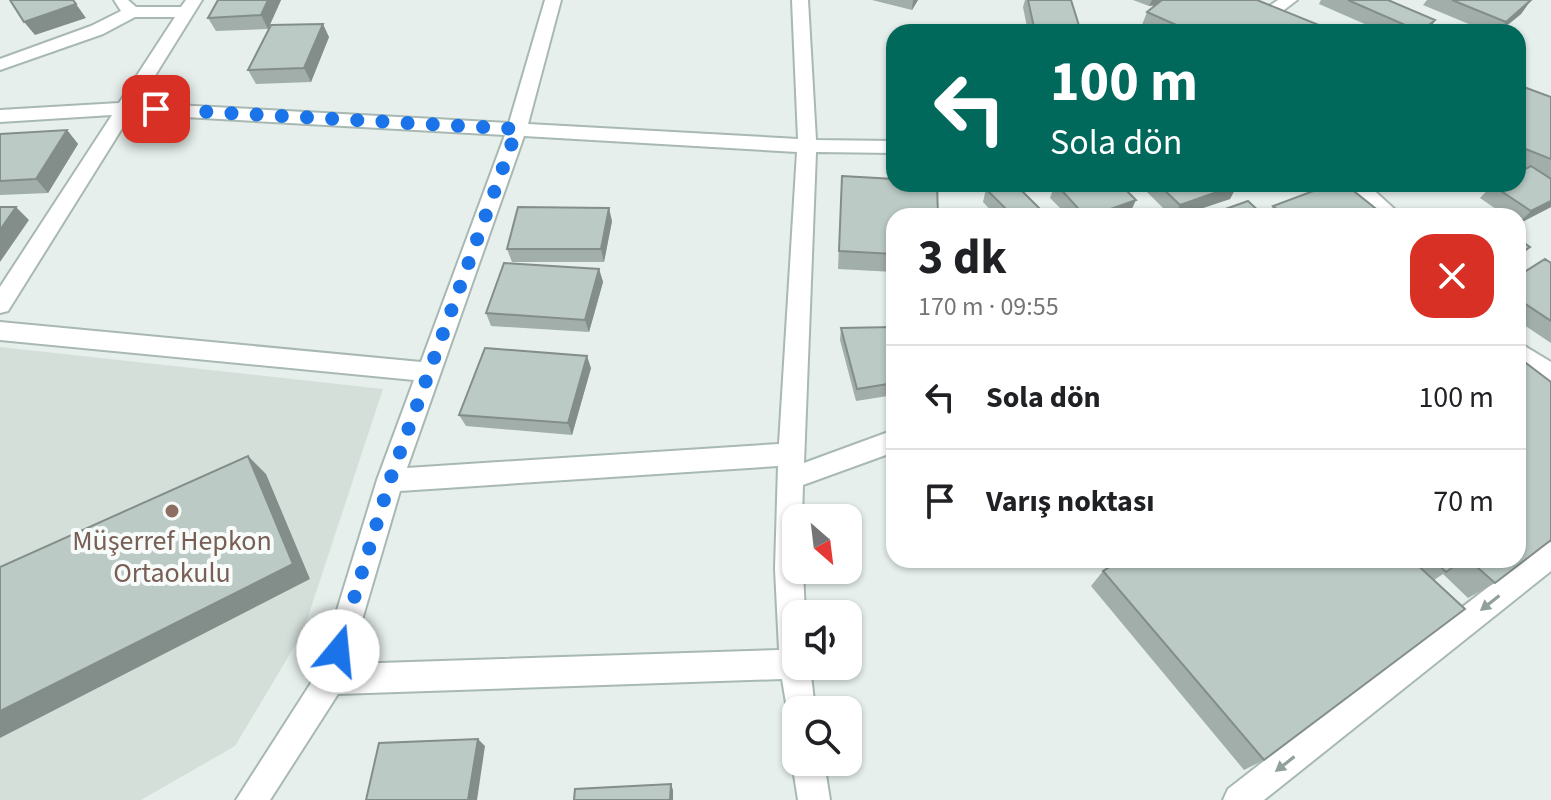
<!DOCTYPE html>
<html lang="tr">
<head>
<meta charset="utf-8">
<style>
  :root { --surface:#fff; --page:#f2f2f2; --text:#202124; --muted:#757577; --line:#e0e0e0 }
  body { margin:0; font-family:"Source Sans 3",sans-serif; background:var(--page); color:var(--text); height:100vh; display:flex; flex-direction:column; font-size:30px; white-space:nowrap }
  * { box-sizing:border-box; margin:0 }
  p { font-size:26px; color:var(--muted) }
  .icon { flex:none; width:44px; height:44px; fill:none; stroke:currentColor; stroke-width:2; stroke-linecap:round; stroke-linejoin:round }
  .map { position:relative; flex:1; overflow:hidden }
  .sheet { position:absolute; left:886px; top:208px; width:640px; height:360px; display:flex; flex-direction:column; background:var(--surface); border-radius:24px; box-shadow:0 2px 6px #0004 }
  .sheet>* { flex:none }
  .guide { position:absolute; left:886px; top:24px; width:640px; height:168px; border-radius:24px; box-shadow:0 2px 6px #0004; background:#00695c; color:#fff; overflow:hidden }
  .needle { width:52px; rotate:152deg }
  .buttons { position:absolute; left:782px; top:504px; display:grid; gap:16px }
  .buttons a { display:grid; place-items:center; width:80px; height:80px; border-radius:16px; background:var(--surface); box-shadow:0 2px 6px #0004; font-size:40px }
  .pin { position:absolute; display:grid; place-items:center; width:68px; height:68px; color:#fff; margin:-34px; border-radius:16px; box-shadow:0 4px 12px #0006 }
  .me { position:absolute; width:88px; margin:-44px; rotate:17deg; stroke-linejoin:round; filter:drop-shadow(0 0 6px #0008) }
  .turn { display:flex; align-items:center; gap:28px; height:168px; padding:0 32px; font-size:36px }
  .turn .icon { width:104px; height:104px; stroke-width:2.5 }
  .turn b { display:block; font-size:56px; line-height:68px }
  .round { display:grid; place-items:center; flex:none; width:84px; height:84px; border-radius:24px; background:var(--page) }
  .headline { display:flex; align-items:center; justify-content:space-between; height:136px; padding:0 32px }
  h1 { font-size:48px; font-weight:700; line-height:60px }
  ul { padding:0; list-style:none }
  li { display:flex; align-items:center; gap:24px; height:104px; padding:0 32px; border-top:2px solid var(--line) }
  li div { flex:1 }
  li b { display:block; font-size:30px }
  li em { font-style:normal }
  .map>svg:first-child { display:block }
  .built { fill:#d4dfda }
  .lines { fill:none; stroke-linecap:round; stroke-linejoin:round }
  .minor-casing { stroke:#a8b8b2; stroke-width:4 }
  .tertiary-casing { stroke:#a8b8b2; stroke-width:4 }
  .minor { fill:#fff; fill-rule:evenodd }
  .tertiary { fill:#fff; fill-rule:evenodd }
  .wall { fill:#a1aea9 }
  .shaded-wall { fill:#838d89 }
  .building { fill:#bbcac4; stroke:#838d89; stroke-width:2 }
  .oneway { fill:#92a09c }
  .route { stroke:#1a73e8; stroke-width:14; stroke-dasharray:0 25.2 }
  .education-dot { fill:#8d6e63; stroke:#f7fbf9; stroke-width:3 }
  .labels { text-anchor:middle; stroke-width:8; stroke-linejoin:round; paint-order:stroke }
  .education-label { font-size:28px; fill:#785e54; stroke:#f7fbf9 }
</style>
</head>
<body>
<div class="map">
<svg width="1551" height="800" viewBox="0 0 1551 800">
  <rect width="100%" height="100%" fill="#e6efeb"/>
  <path class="built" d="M0,347L383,389L303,632L235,746L141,800H0Z"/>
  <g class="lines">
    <defs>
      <path id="minor" d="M114,0H128L136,7H181L186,0H202L138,103L509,123L545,0H561L528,124L798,139L792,0H808L816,140L894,141V153L816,152L804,463L894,430V452L803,485L802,518H796V570H803L805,614H796V666H810L815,710H796V723L789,721L782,679L338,694L270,800H236L318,672L377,480L414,380L0,340V322L421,362L505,135L131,114L8,311L0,313V287L112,115L0,122V110L119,103L175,17H135L103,34L0,70V59L91,26L121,11ZM524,136L797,152L779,444L407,468ZM778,466L775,569L779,650L349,664L400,491Z
        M1278,0H1297L1280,13H1268V7Z
        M1345,184H1367L1402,216H1379Z
        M1518,342L1551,362V384L1518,363Z
        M796,753V762H824L830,800H798L792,762Z"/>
      <path id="tertiary" d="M1551,542V571L1264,800H1223L1228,789L1541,546Z"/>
    </defs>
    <use href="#minor" class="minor-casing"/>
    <use href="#tertiary" class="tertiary-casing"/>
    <use href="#minor" class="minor"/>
    <use href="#tertiary" class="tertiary"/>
  </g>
  <path class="wall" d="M218,0H281L268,29L216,31L208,18Z
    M872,0H918L912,10Z
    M1025,0H1071L1081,32H1028L1023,7Z
    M1133,0H1257L1336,32H1143L1140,30L1147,12L1156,5L1149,6Z
    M1321,0H1388L1435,20L1428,32H1383L1319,4Z
    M1427,0H1531L1521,14L1500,32H1488L1423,5Z
    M329,37L311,82L256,84L248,70Z
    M1518,85L1551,97V207L1518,224V216H1506L1480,198L1492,185L1520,172L1518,171Z
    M67,130L78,144L48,193L0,195V134Z
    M842,176L894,216V272L838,269Z
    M1055,184L1130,213L1122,216H1068L1050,198Z
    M1139,184H1257L1239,190L1236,188L1230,199L1179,216H1171Z
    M986,189L1047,216H996L983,202Z
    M1273,206L1385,216H1267Z
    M612,221L604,262H512L507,249Z
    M1551,263V343L1518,321V276Z
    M599,269L603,282L589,332L491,326L486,313Z
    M894,327V395L856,401L840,340L841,328Z
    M591,368L572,435L466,426L459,415Z
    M1121,560H1518L1495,583L1468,598L1443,574L1434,580L1264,760L1244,770L1091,586L1103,571Z"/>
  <path class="shaded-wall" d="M268,0H281L268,29L261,15Z
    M913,0H918L912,10Z
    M1152,0H1194L1149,6Z
    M1531,0L1521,14L1498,32L1506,22Z
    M76,4L86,18L35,35L24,22Z
    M1435,20L1428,32H1421Z
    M323,24L329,37L311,82L304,68Z
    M67,130L78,144L48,193L36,179Z
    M1242,184H1257L1239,190Z
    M1237,185L1230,199L1179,216H1174L1180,205Z
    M1136,200L1130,213L1122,216H1091Z
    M1551,201V207L1518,224L1531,211Z
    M16,207L29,220L0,262V230Z
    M609,208L612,221L604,262L601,249Z
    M1530,247L1518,259V255Z
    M599,269L603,282L589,332L585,320Z
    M587,356L591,368L572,435L568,423Z
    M248,456L266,474L310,579L0,738V711Z
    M478,739L485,746L477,800H468Z
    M671,784L673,790V800H670Z"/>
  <path class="building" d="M10,0H73L76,4L24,22Z
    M218,0H268L261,15L208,18Z
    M1028,0H1071L1081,32H1035Z
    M1162,0H1257L1336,32H1192L1147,12Z
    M1348,0H1388L1435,20L1421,32Z
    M1452,0H1531L1506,22Z
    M323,24L304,68L248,70L271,25Z
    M1518,85L1551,97V159L1518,146Z
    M67,130L36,179L0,181V134Z
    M1531,166L1551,179V201L1531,211L1492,185L1495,184H1518V173Z
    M842,176L894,179V184H937L938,216H894V254L839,251Z
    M999,184H1015L1047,216H1013L986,189Z
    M1056,184H1120L1136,200L1091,216H1085Z
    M1158,184H1236L1237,185L1180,205Z
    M1332,184H1345L1385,216H1285L1273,206Z
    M1248,201L1264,216H1206Z
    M0,207H16L0,230Z
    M518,207L609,208L601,249H507Z
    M1518,239L1530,247L1518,255Z
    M1545,259L1551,263V321L1518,299V276Z
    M504,263L599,269L585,320L486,313Z
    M894,327V383L857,389L841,328Z
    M485,348L587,356L568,423L459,415Z
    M1518,357L1551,382V540L1495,583L1469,560H1518Z
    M248,456L293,564L0,711V567Z
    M1121,560H1412L1465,609L1264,760L1103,571Z
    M1433,560H1463L1446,572Z
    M478,739L468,800H366L379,743Z
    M671,784L670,800H574L575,789Z"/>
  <defs><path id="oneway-solid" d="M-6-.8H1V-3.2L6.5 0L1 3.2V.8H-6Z" transform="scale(2)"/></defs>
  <g class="oneway">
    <use href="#oneway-solid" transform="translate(1490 603) rotate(142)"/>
    <use href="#oneway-solid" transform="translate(1285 764) rotate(142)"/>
  </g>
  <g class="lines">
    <path class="route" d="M156,109L517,129L390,480L338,651"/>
  </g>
  <circle class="education-dot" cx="172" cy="511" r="8"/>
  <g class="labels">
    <g class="education-label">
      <text x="172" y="550">Müşerref Hepkon<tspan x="172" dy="32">Ortaokulu</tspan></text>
    </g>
  </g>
</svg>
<div class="buttons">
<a><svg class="needle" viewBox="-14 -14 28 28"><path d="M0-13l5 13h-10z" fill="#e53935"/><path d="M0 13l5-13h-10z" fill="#757577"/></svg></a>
<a><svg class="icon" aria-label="sound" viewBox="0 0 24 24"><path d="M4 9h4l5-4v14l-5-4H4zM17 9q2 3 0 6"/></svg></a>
<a><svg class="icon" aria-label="search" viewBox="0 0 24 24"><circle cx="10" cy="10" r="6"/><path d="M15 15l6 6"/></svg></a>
</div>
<div class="pin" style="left:156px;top:109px;background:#d93025"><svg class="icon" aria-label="arrive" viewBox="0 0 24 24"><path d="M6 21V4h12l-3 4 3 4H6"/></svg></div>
<svg class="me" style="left:338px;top:651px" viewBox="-20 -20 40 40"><circle r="19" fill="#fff"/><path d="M0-13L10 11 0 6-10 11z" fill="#1a73e8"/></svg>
<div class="guide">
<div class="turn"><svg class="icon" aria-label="left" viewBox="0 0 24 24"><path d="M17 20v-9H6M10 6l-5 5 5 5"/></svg><div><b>100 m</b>Sola dön</div></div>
</div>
<section class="sheet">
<div class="headline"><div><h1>3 dk</h1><p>170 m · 09:55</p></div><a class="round" style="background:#d93025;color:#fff"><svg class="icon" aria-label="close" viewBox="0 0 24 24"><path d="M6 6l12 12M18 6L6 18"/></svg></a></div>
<ul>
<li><svg class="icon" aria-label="left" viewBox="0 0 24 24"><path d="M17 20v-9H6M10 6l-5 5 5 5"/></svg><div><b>Sola dön</b></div><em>100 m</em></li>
<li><svg class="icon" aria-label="arrive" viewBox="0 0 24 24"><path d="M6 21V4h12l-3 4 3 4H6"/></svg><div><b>Varış noktası</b></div><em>70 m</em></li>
</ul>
</section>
</div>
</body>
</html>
